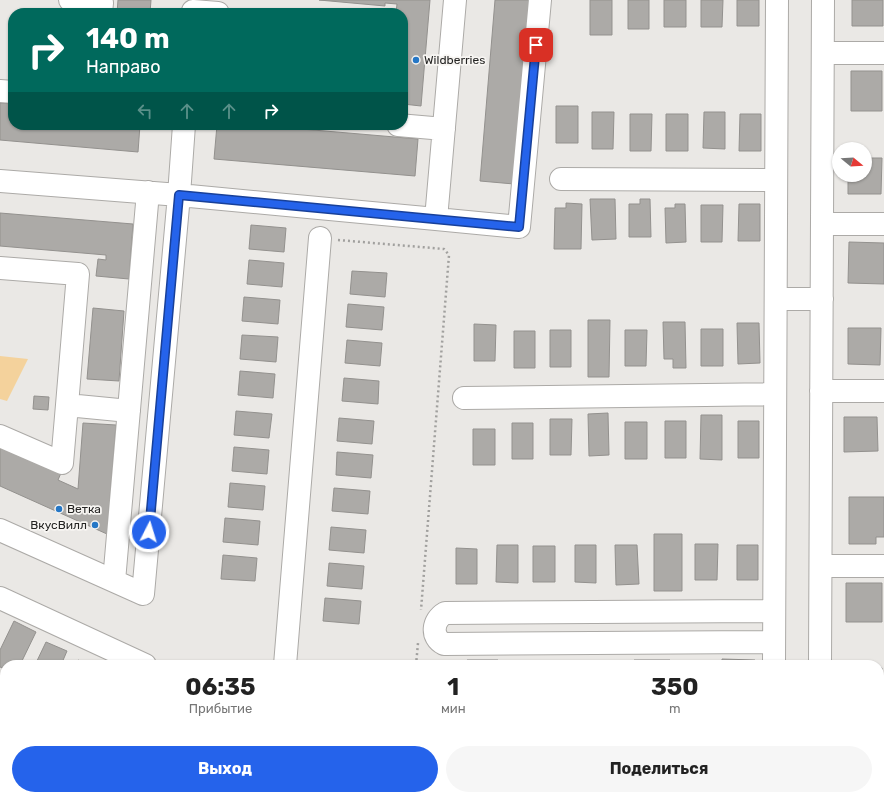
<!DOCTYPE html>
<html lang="ru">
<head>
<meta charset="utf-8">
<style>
  :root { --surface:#fff; --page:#f6f6f6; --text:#222; --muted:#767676; --accent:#2563eb }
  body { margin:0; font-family:Rubik,sans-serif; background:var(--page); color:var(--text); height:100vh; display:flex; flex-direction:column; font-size:15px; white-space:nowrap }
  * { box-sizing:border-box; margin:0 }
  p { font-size:13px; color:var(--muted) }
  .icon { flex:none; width:22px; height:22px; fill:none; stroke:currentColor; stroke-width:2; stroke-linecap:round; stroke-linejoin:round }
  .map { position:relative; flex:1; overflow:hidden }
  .drawer { position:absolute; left:0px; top:660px; width:884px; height:140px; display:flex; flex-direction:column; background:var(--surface); border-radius:16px 16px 0 0; box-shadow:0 1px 3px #0004 }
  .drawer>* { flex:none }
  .banner { position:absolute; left:8px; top:8px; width:400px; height:122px; border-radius:16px; box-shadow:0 1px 3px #0004; background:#00695c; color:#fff; overflow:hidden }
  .needle { width:26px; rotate:108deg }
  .fabs { position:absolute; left:832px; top:142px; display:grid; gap:8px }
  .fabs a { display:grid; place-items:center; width:40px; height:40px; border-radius:50%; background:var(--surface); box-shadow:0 1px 3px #0004; font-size:20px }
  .pin { position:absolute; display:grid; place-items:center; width:34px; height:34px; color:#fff; margin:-17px; border-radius:8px; box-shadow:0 2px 6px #0006 }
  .me { position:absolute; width:44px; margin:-22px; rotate:5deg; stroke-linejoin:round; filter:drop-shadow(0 0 3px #0008) }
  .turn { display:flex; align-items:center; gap:14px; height:84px; padding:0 12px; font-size:18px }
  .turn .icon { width:52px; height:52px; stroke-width:2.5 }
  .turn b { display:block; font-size:28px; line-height:34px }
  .lanes { display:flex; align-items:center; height:38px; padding:0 12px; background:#0003; justify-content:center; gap:20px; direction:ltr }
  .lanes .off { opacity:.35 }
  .eta { display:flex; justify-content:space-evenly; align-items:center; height:68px; text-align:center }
  .eta b { font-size:24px; font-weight:700; line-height:28px }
  .cta { display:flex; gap:8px; margin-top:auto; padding:8px 12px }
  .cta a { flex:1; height:46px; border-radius:24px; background:var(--accent); color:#fff; font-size:16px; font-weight:700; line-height:46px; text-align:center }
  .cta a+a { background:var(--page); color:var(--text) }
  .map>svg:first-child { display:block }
  .green { fill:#f4d29c }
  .building { fill:#acaaa7; stroke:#93918e }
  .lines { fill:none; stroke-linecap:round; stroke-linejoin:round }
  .minor-casing { stroke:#acaaa7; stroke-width:24 }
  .path { stroke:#a1a09e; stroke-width:2.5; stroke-dasharray:2 3; stroke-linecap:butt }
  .minor { stroke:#fff; stroke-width:22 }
  .route-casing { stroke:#184099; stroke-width:10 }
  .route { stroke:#2563eb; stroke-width:7 }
  .poi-dot { fill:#2577c6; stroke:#f7f5f2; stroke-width:1.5 }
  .labels { text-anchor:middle; stroke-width:3.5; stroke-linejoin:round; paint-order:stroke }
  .poi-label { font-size:12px; fill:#242423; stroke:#f7f5f2; text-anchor:start }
</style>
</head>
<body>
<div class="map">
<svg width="884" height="800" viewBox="0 0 884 800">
  <rect width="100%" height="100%" fill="#eae8e5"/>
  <path class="green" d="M0,356L28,359L7,401L0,399Z"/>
  <path class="building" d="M118,0H151L150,13H117Z
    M319,0H430L421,106L403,104V13H396L397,4L385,3V6Z
    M495,0H530L514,184L480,181Z
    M590,0H612V35H590Z
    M628,0H649V29H628Z
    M664,0H686V27H664Z
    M701,0H723L722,27H701Z
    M737,0H759V26H737Z
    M852,0H883V26H852Z
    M851,71H882V111H851Z
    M0,103L13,104V125H140L138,152L0,140Z
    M556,106H578V143H556Z
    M592,112H614L613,149H592Z
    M704,112H725V149L703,148Z
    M630,114H652L651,151H630Z
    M666,114H688V151H666Z
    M740,114H761V151H739Z
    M217,125H255L418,139L415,176L214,159Z
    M865,158H882L881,194H848V175H865Z
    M590,199H615L616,239L592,240Z
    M640,199H650L651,237H629V204H640Z
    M566,203L582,204L581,249H554L555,208H566Z
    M675,204H685L686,242L666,243L665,208H675Z
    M739,204H760V241H738Z
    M701,205H723L722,242H701Z
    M0,213L133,224L129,279L96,276L98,259L106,260V255L0,246Z
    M251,225L286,228L284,252L249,249Z
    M849,242L884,243V284L848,283Z
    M249,260L284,263L282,287L247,284Z
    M352,271L387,273L385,297L350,294Z
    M244,297L280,300L278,324L242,321Z
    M348,304L384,307L382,330L346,327Z
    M93,308L124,311L119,381L87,379Z
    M588,320H610L609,377H588Z
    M663,322H685L686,368H673V359H664Z
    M737,323H759L760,363L738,364Z
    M474,324L496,325L495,361H474Z
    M848,328H881L880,365L848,364Z
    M701,329H723V366H701Z
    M550,330H571V367H550Z
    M625,330H647L646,366H625Z
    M514,331H535V368H514Z
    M242,335L278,337L276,362L240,359Z
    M347,340L382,343L380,366L345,363Z
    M240,371L275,374L273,398L238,395Z
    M344,378L379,381L378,404L342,401Z
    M34,396L49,397L48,410L33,409Z
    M236,411L272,414L269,438L234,435Z
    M608,413L609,455L589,456L588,414Z
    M701,415H722V460L700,459Z
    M844,417H877L878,451L844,452Z
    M339,418L374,421L372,444L337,441Z
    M550,419H572L571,455H550Z
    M665,421H686V458H665Z
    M738,421H759V458H738Z
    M625,422H647V459H625Z
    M83,423L116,425L107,534L0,486V445L61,473L58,480L78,489Z
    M512,423H533V459H512Z
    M473,429H495V465H473Z
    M234,447L269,450L267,474L232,471Z
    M337,452L373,455L371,478L336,475Z
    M230,483L265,486L263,510L228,507Z
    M334,488L370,491L368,514L332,511Z
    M849,497H884V537H876V544H849Z
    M225,518L260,521L258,545L223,542Z
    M331,527L366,530L364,553L329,550Z
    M654,534H682V591H654Z
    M695,544H718L717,580H695Z
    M497,545H518V583L496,582Z
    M575,545H596V583L575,582Z
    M615,545H637L639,584L616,585Z
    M737,545H758V580H737Z
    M533,546H555V582H533Z
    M456,548L477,549V584H456Z
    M223,555L257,558L255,581L221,579Z
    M329,563L364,566L362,589L327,586Z
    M846,583H882V622H846Z
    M325,598L361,601L359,624L323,621Z
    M14,621L36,632L20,665H5V669L0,667V650Z
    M46,642L67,651L61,665H35Z
    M722,659L755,660V665H722Z
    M78,660L90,665H76Z
    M467,660H498V665H467Z
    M634,660H670V665H634Z
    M548,662H582V665H548Z
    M879,668H882V706H879Z
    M879,753H883L882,790H879Z
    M0,756L5,758V789L0,800Z
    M16,795H40L38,800H13Z
    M55,795H79L77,800H52Z
    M219,795H241L239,800H219L217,799Z"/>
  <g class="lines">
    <defs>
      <path id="minor" d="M70,0L102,3L101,13
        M193,11L218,13
        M823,53H884
        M0,91L13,92
        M184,125L179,195L436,219L455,0
        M398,125L444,129
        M561,179L776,180
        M0,181L179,195L143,594L0,530
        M436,219L519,227L540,0
        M822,224H884
        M0,268L78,274L67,405L129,411
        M776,299H822
        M821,391H884
        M464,398L775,394
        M0,436L62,463L67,405
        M821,566H884
        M114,581L148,192
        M0,598L145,665
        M774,642L444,644C430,637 433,620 445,613L774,611
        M285,665L320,238
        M774,665L777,0
        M820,665L823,0
        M879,734H884
        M784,795L789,800
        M821,795V800
        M273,800L274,795"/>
    </defs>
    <use href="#minor" class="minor-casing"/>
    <path class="path" d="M338,240L444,249L449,255L421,610
      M303,662L336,665
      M416,665L418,643
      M409,795L410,800"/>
    <use href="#minor" class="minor"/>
  </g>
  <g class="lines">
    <defs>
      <path id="route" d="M149,532L179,195L519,227L536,45"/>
    </defs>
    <use href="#route" class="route-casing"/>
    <use href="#route" class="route"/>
  </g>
  <g class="poi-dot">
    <circle cx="416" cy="60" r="4"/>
    <circle cx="59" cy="509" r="4"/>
    <circle cx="95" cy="525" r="4"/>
  </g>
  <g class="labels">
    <g class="poi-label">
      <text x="424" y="64">Wildberries</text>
      <text x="67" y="513">Ветка</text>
      <text x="87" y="529" text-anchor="end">ВкусВилл</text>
    </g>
  </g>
</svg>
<div class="fabs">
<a><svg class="needle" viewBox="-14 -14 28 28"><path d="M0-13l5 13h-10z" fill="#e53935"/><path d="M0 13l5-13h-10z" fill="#767676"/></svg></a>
</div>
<div class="pin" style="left:536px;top:45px;background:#d93025"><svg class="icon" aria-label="arrive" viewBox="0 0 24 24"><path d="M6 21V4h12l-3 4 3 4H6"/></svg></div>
<svg class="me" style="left:149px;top:532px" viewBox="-20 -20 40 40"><circle r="17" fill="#2563eb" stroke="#fff" stroke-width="3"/><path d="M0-11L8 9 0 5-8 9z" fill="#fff"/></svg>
<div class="banner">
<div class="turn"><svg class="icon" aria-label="right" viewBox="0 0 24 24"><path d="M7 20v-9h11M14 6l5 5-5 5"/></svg><div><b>140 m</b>Направо</div></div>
<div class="lanes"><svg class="icon off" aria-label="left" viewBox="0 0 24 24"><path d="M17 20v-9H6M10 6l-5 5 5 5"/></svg><svg class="icon off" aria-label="ahead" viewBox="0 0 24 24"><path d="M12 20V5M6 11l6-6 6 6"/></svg><svg class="icon off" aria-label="ahead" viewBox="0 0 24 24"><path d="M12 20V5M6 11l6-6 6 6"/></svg><svg class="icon" aria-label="right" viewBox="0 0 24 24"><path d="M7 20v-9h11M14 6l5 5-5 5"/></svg></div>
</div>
<section class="drawer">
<div class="eta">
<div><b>06:35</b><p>Прибытие</p></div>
<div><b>1</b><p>мин</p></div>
<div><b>350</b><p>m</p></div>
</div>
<div class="cta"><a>Выход</a><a>Поделиться</a></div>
</section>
</div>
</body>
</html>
